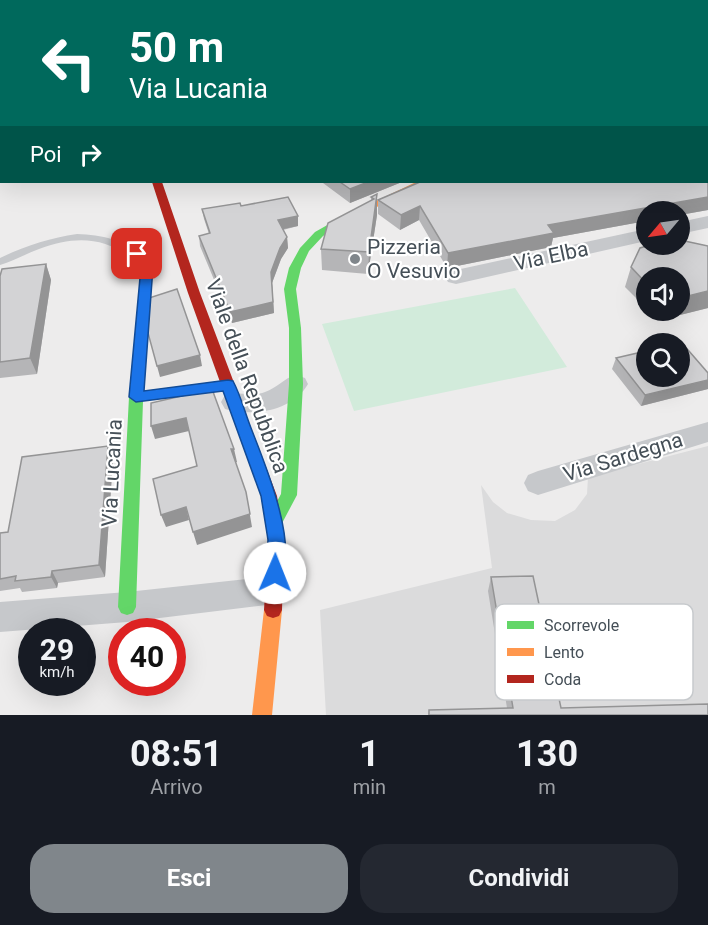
<!DOCTYPE html>
<html lang="it">
<head>
<meta charset="utf-8">
<style>
  :root { --surface:#171b24; --page:#242831; --text:#f1f3f6; --muted:#9ea1a6; --accent:#80868b }
  body { margin:0; font-family:Roboto,sans-serif; background:var(--page); color:var(--text); height:100vh; display:flex; flex-direction:column; font-size:22px; white-space:nowrap }
  * { box-sizing:border-box; margin:0 }
  p { font-size:20px; color:var(--muted) }
  .icon { flex:none; width:33px; height:33px; fill:none; stroke:currentColor; stroke-width:2; stroke-linecap:round; stroke-linejoin:round }
  .map { position:relative; height:715px; overflow:hidden }
  .panel { display:flex; flex-direction:column; background:var(--surface); flex:1 }
  .panel>* { flex:none }
  .hud { position:absolute; left:0px; top:0px; width:708px; height:183px; box-shadow:0 6px 24px #0002; background:#00695c; color:#fff; overflow:hidden }
  .needle { width:39px; rotate:241deg }
  .controls { position:absolute; left:636px; top:201px; display:grid; gap:12px }
  .controls a { display:grid; place-items:center; width:54px; height:54px; border-radius:50%; background:var(--surface); box-shadow:0 6px 24px #0002; font-size:30px }
  .speed { position:absolute; left:18px; top:618px; display:flex; gap:12px; font-size:30px; font-weight:700; text-align:center }
  .speed>* { display:grid; place-content:center; width:78px; height:78px; border-radius:50%; background:var(--surface); box-shadow:0 6px 24px #0002; line-height:1 }
  .speed small { font-size:15px; font-weight:400 }
  .speed .limit { border:9px solid #d22; background:#fff; color:#111 }
  .pin { position:absolute; display:grid; place-items:center; width:51px; height:51px; color:#fff; margin:-26px; border-radius:12px; box-shadow:0 3px 9px #0006 }
  .me { position:absolute; width:66px; margin:-33px; rotate:1deg; stroke-linejoin:round; filter:drop-shadow(0 0 4px #0008) }
  .turn { display:flex; align-items:center; gap:21px; height:126px; padding:0 30px; font-size:27px }
  .turn .icon { width:78px; height:78px; stroke-width:2.5 }
  .turn b { display:block; font-size:42px; line-height:51px }
  .then { display:flex; align-items:center; height:57px; padding:0 30px; background:#0003; gap:12px; font-size:22px }
  .eta { display:flex; justify-content:space-evenly; align-items:center; height:102px; text-align:center }
  .eta b { font-size:36px; font-weight:700; line-height:42px }
  .cta { display:flex; gap:12px; margin-top:auto; padding:12px 30px }
  .cta a { flex:1; height:69px; border-radius:24px; background:var(--accent); color:#fff; font-size:24px; font-weight:700; line-height:69px; text-align:center }
  .cta a+a { background:var(--page); color:var(--text) }
  .map>svg:first-child { display:block }
  .education { fill:#dbdbdc }
  .green { fill:#d2ebdb }
  .lines { fill:none; stroke-linecap:round; stroke-linejoin:round }
  .lane { fill:#c6c8cb; fill-rule:evenodd }
  .street { fill:#c6c8cb; fill-rule:evenodd }
  .fast { fill:#63d668; fill-rule:evenodd }
  .slow { fill:#ff974d; fill-rule:evenodd }
  .jam { fill:#b3261e; fill-rule:evenodd }
  .wall { fill:#b5b5b7 }
  .shaded-wall { fill:#949495 }
  .building { fill:#d3d3d5; stroke:#949495; stroke-width:1.5 }
  .route { fill:#1a73e8; stroke:#114b97; stroke-width:1.5 }
  .poi-dot { fill:#80868b; stroke:#fff; stroke-width:2 }
  .labels { text-anchor:middle; stroke-width:4.5; stroke-linejoin:round; paint-order:stroke }
  .poi-label { font-size:21px; fill:#454f57; stroke:#fff; text-anchor:start }
  .street-label { font-size:21px; fill:#454f57; stroke:#fff }
  .key { fill:#fff; stroke:#c7cacd; stroke-width:1.5 }
  .key-label { font-size:16px; fill:#454f57 }
</style>
</head>
<body>
<div class="map">
<svg width="708" height="715" viewBox="0 0 708 715">
  <rect width="100%" height="100%" fill="#edecec"/>
  <path class="education" d="M708,446V715H326L320,610L492,568L481,485L493,502L507,513L531,520L555,521L575,510L587,494L588,477Z"/>
  <path class="green" d="M126,0H429L119,2Z
    M515,288L567,367L354,411L322,324Z"/>
  <g class="lines">
    <path class="lane" d="M77,234C107,235 133,242 152,267L142,397L140,400H132L130,397L142,268C111,237 79,234 39,249C26,254 13,261 0,265V258C25,246 50,238 77,234Z"/>
    <path class="street" d="M708,216V228L680,234V222Z
      M646,229V241L456,284L448,282L445,277L448,272L456,270Z
      M296,375L305,378L308,384C293,411 253,417 225,409L221,402L225,395C238,391 252,397 265,392C277,388 284,378 296,375Z
      M708,422V442L538,495L528,491L524,483L528,475L538,471Z
      M275,576L286,580L291,590L286,600L275,604L127,622L0,632V602L127,592Z"/>
    <path class="fast" d="M338,219L344,222L342,224L323,236L309,251L301,268L296,289L301,328L303,384L297,495L280,527L274,529L268,527L266,522L281,494L289,384V328L284,289L289,268L300,248L315,232Z
      M228,380L233,381L235,385L233,389L143,401L136,607L133,613L127,615L121,613L118,607L129,397L131,393L136,392Z"/>
    <path class="slow" d="M416,182H428L342,224L338,225L332,222Z
      M273,602L279,604L282,610L272,715H252L264,610L267,604Z"/>
    <path class="jam" d="M160,0H169L168,2Z
      M152,182H162L200,293L277,496L284,540L282,610L279,616L273,618L267,616L264,610L268,540L261,496L188,293Z"/>
  </g>
  <path class="wall" d="M706,154H708V210L680,215V212H646V221L553,238L551,247L447,268L419,220L400,230L378,214V200L708,181L707,177L706,178Z
    M323,182H402L350,203L323,183Z
    M377,194V215L368,274L322,270L321,249L371,201V197Z
    M241,206L298,216V226L283,230L287,237L288,248L281,259L272,283L274,313L232,323L200,246L199,236L209,234L204,219L202,209Z
    M708,246V308L680,315L662,310H680V278H646V306L643,305L625,287L631,267Z
    M46,264L51,280L37,374L0,378V276Z
    M616,358L708,389L641,406L612,369Z
    M113,459L105,577L58,583L57,588L22,592L20,588L0,591V533L8,532Z
    M491,577L561,708L708,715H428L429,710L507,708L488,591Z"/>
  <path class="shaded-wall" d="M708,68V78L706,79V69Z
    M368,182H402L350,203V189Z
    M377,194V215L368,274L369,252Z
    M708,197V210L680,215V212H646V221L553,238L551,247L447,268L448,253L548,225Z
    M420,206L419,220L400,230L401,215Z
    M298,216V226L279,230L278,220Z
    M287,237L288,248L281,259L272,283L274,313L232,323L230,312L271,272L280,248Z
    M46,264L51,280L37,374L30,358Z
    M708,291V308L680,315L688,296Z
    M200,355L202,366L160,377L157,366Z
    M708,380V389L641,406L645,395Z
    M186,418L189,431L155,439L151,426Z
    M108,446L113,459L105,577L99,565Z
    M231,449H234L237,462L233,463Z
    M246,492L252,527L197,545L193,532Z
    M186,507L189,520L166,527L161,515Z
    M52,571L58,583L57,588L51,577Z"/>
  <path class="building" d="M706,30L708,31V68L706,69Z
    M706,154H708V166H706Z
    M708,181V197L548,225L554,233L448,253L420,206L401,215L378,200L420,182Z
    M340,182H368L350,189Z
    M377,194L369,252L321,249L328,223L374,199L371,197Z
    M288,197L298,216L278,220L287,237L280,248L271,272L273,302L230,312L199,236L210,233L202,209L240,203L241,206Z
    M680,240L708,246V291L688,296L680,294V278H646V283L631,267L640,248L654,244H680Z
    M46,264L30,358L0,362V276L2,269Z
    M177,289L200,355L157,366L148,333L149,298Z
    M682,343L708,373V380L645,395L616,358L646,351V376H680V344Z
    M212,389L234,449H231L246,492L250,514L193,532L186,507L161,515L153,479L197,466L186,418L151,426V403Z
    M108,446L99,565L52,571L51,577L15,581L16,576L0,579V533L8,532L22,457Z
    M533,576L561,708L708,704V715H429V710L513,708L491,577Z"/>
  <path class="route" d="M137,250L141,251L153,267L144,391L228,380L233,381C241,396 245,413 251,428C265,464 298,542 281,579L275,581L269,579L266,573L268,540L261,496L223,391L136,402L129,397L141,267L131,254Z"/>
  <circle class="poi-dot" cx="355" cy="259" r="6"/>
  <g class="labels">
    <g class="poi-label">
      <text x="367" y="254">Pizzeria<tspan x="367" dy="24">O Vesuvio</tspan></text>
    </g>
    <g class="street-label">
      <text transform="translate(551 256) rotate(-12)" y="7">Via Elba</text>
      <text transform="translate(247 376) rotate(70)" y="7">Viale della Repubblica</text>
      <text transform="translate(623 457) rotate(-17)" y="7">Via Sardegna</text>
      <text transform="translate(112 473) rotate(-87)" y="7">Via Lucania</text>
    </g>
  </g>
  <rect x="495" y="604" width="198" height="96" rx="9" class="key"/>
  <rect x="507" y="621" width="27" height="8" fill="#63d668"/>
  <rect x="507" y="648" width="27" height="8" fill="#ff974d"/>
  <rect x="507" y="675" width="27" height="8" fill="#b3261e"/>
  <g class="key-label">
    <text x="544" y="631">Scorrevole</text>
    <text x="544" y="658">Lento</text>
    <text x="544" y="685">Coda</text>
  </g>
</svg>
<div class="controls">
<a><svg class="needle" viewBox="-14 -14 28 28"><path d="M0-13l5 13h-10z" fill="#e53935"/><path d="M0 13l5-13h-10z" fill="#9ea1a6"/></svg></a>
<a><svg class="icon" aria-label="sound" viewBox="0 0 24 24"><path d="M4 9h4l5-4v14l-5-4H4zM17 9q2 3 0 6"/></svg></a>
<a><svg class="icon" aria-label="search" viewBox="0 0 24 24"><circle cx="10" cy="10" r="6"/><path d="M15 15l6 6"/></svg></a>
</div>
<div class="speed"><div>29<small>km/h</small></div><div class="limit">40</div></div>
<div class="pin" style="left:137px;top:254px;background:#d93025"><svg class="icon" aria-label="arrive" viewBox="0 0 24 24"><path d="M6 21V4h12l-3 4 3 4H6"/></svg></div>
<svg class="me" style="left:275px;top:573px" viewBox="-20 -20 40 40"><circle r="19" fill="#fff"/><path d="M0-13L10 11 0 6-10 11z" fill="#1a73e8"/></svg>
<div class="hud">
<div class="turn"><svg class="icon" aria-label="left" viewBox="0 0 24 24"><path d="M17 20v-9H6M10 6l-5 5 5 5"/></svg><div><b>50 m</b>Via Lucania</div></div>
<div class="then">Poi<svg class="icon" aria-label="right" viewBox="0 0 24 24"><path d="M7 20v-9h11M14 6l5 5-5 5"/></svg></div>
</div>
</div>
<section class="panel">
<div class="eta">
<div><b>08:51</b><p>Arrivo</p></div>
<div><b>1</b><p>min</p></div>
<div><b>130</b><p>m</p></div>
</div>
<div class="cta"><a>Esci</a><a>Condividi</a></div>
</section>
</body>
</html>
